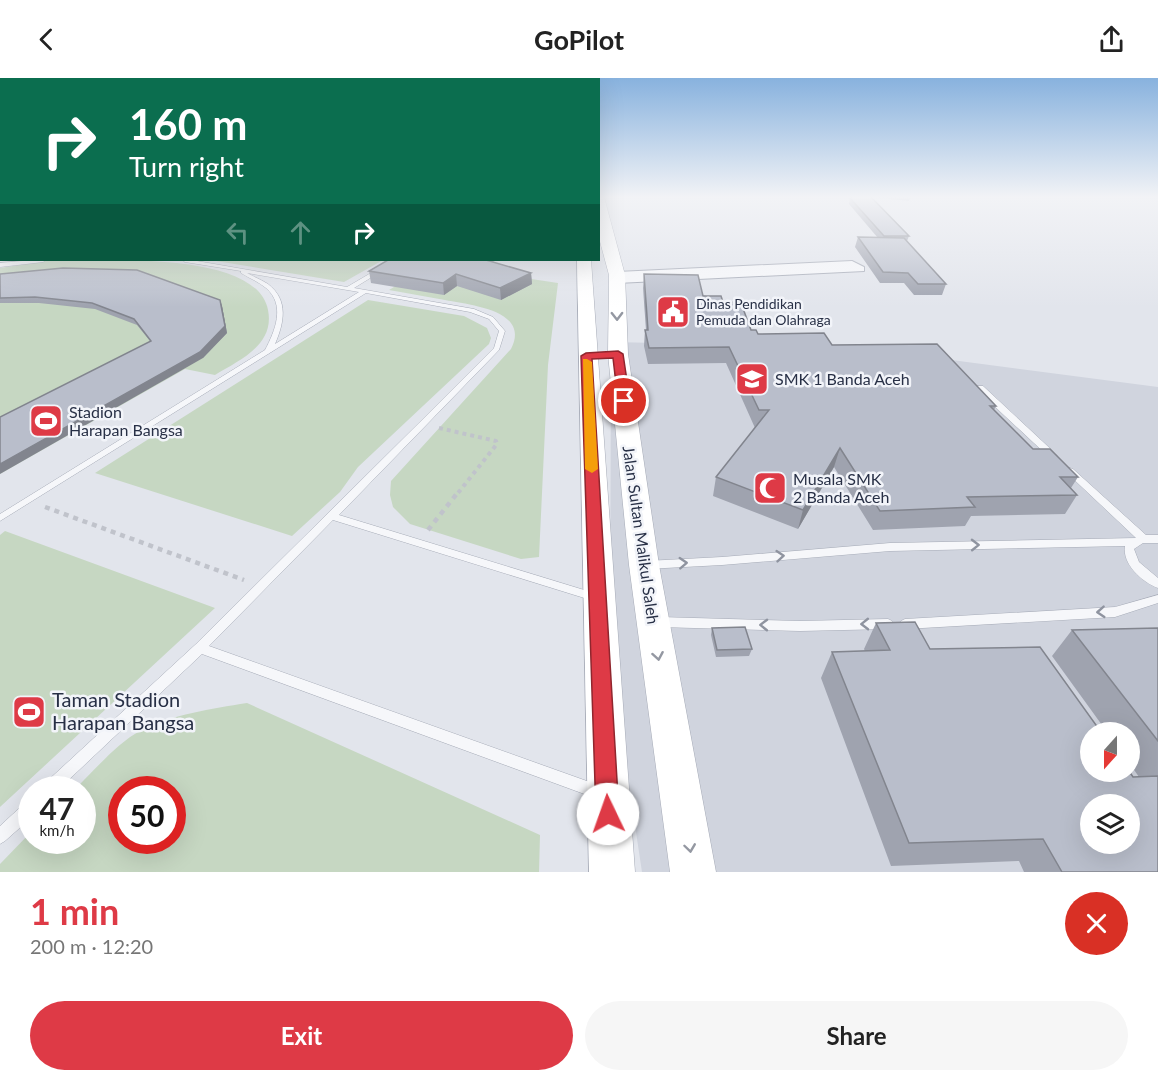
<!DOCTYPE html>
<html lang="en">
<head>
<meta charset="utf-8">
<style>
  :root { --surface:#fff; --page:#f6f6f6; --text:#222; --muted:#767676; --accent:#de3a46 }
  body { margin:0; font-family:Lato,sans-serif; background:var(--page); color:var(--text); height:100vh; display:flex; flex-direction:column; font-size:22px; white-space:nowrap }
  * { box-sizing:border-box; margin:0 }
  p { font-size:20px; color:var(--muted) }
  .icon { flex:none; width:33px; height:33px; fill:none; stroke:currentColor; stroke-width:2; stroke-linecap:round; stroke-linejoin:round }
  .map { position:relative; height:794px; overflow:hidden }
  .panel { display:flex; flex-direction:column; background:var(--surface); flex:1 }
  .panel>* { flex:none }
  .hud { position:absolute; left:0px; top:0px; width:600px; height:183px; box-shadow:0 6px 24px #0002; background:#0b6e4f; color:#fff; overflow:hidden }
  .needle { width:39px; rotate:201deg }
  .tools { position:absolute; left:1080px; top:644px; display:grid; gap:12px }
  .tools a { display:grid; place-items:center; width:60px; height:60px; border-radius:50%; background:var(--surface); box-shadow:0 6px 24px #0002; font-size:30px }
  .speed { position:absolute; left:18px; top:698px; display:flex; gap:12px; font-size:30px; font-weight:700; text-align:center }
  .speed>* { display:grid; place-content:center; width:78px; height:78px; border-radius:50%; background:var(--surface); box-shadow:0 6px 24px #0002; line-height:1 }
  .speed small { font-size:15px; font-weight:400 }
  .speed .limit { border:9px solid #d22; background:#fff; color:#111 }
  .pin { position:absolute; display:grid; place-items:center; width:51px; height:51px; color:#fff; margin:-26px; border:3px solid #fff; border-radius:50%; box-shadow:0 2px 6px #0007 }
  .me { position:absolute; width:66px; margin:-33px; rotate:357deg; stroke-linejoin:round; filter:drop-shadow(0 0 4px #0008) }
  .turn { display:flex; align-items:center; gap:21px; height:126px; padding:0 30px; font-size:27px }
  .turn .icon { width:78px; height:78px; stroke-width:2.5 }
  .turn b { display:block; font-size:42px; line-height:51px }
  .lanes { display:flex; align-items:center; height:57px; padding:0 30px; background:#0003; justify-content:center; gap:30px; direction:ltr }
  .lanes .off { opacity:.35 }
  .round { display:grid; place-items:center; flex:none; width:63px; height:63px; border-radius:32px; background:var(--page) }
  .headline { display:flex; align-items:center; justify-content:space-between; height:102px; padding:0 30px }
  h1 { font-size:36px; font-weight:700; line-height:45px; color:var(--accent) }
  .primary-button { display:flex; gap:12px; margin-top:auto; padding:12px 30px }
  .primary-button a { flex:1; height:69px; border-radius:36px; background:var(--accent); color:#fff; font-size:24px; font-weight:700; line-height:69px; text-align:center }
  .primary-button a+a { background:var(--page); color:var(--text) }
  header { display:flex; justify-content:space-between; align-items:center; height:78px; padding:0 30px; background:var(--surface); font-size:27px; font-weight:700 }
  .map>svg:first-child { display:block }
  .built { fill:#d0d4de; fill-rule:evenodd }
  .green { fill:#c6d7c2; fill-rule:evenodd }
  .lines { fill:none; stroke-linecap:round; stroke-linejoin:round }
  .river { fill:#99afd0; fill-rule:evenodd }
  .lane-casing { stroke:#a6abb7; stroke-width:1 }
  .street-casing { stroke:#a6abb7; stroke-width:2 }
  .secondary-casing { stroke:#a6abb7; stroke-width:1 }
  .path-far1 { stroke:#c0c3cb; stroke-width:4; stroke-dasharray:4 4; stroke-linecap:butt }
  .path { stroke:#c0c3cb; stroke-width:4.5; stroke-dasharray:5 5; stroke-linecap:butt }
  .lane { fill:#f6f7fa; fill-rule:evenodd }
  .street { fill:#f6f7fa; fill-rule:evenodd }
  .secondary { fill:#fff; fill-rule:evenodd }
  .wall { fill:#9fa3af }
  .shaded-wall { fill:#82858e }
  .building { fill:#b9becb; stroke:#82858e; stroke-width:1.5; fill-rule:evenodd }
  .oneway { stroke:#9498a2 }
  .oneway2 { stroke:#8f94a0 }
  .route { fill:#de3a46; stroke:#90262e; stroke-width:1.5 }
  .slow { fill:#f59e0b }
  .labels { text-anchor:middle; stroke-width:5; stroke-linejoin:round; paint-order:stroke }
  .far-poi-label { font-size:14px; fill:#283046; stroke:#f2f4f9; text-anchor:start }
  .poi-label { font-size:16px; fill:#283046; stroke:#f2f4f9; text-anchor:start }
  .street-label { font-size:16px; fill:#283046; stroke:#f2f4f9 }
  .near-poi-label { font-size:20px; fill:#283046; stroke:#f2f4f9; text-anchor:start }
</style>
</head>
<body>
<header><svg class="icon" aria-label="back" viewBox="0 0 24 24"><path d="M15 5l-7 7 7 7"/></svg>GoPilot<svg class="icon" aria-label="share" viewBox="0 0 24 24"><path d="M12 15V3M7 8l5-5 5 5M5 13v7h14v-7"/></svg></header>
<div class="map">
<svg width="1158" height="794" viewBox="0 0 1158 794">
  <rect width="100%" height="100%" fill="#e2e5ec"/>
  <path class="built" d="M611,264L853,269L1158,309V794H642L610,581ZM1090,654H1130V693H1090ZM1090,726H1130V765H1090Z"/>
  <path class="green" d="M85,182C127,182 258,177 268,232C275,267 240,282 215,297L185,291L0,396V190L46,183Z
    M210,182H383L344,204Z
    M432,186L558,205L548,287L539,479L521,481L410,446L393,429L390,417L391,403L511,271C531,232 470,227 445,222C426,219 408,215 389,212Z
    M368,222L464,238L487,250L491,260L489,266L358,389L340,414L292,458L95,395Z
    M5,453L215,530L0,729V457Z
    M247,625L540,757L539,794H0V786L31,754L32,762H82V711H75C94,693 117,665 140,653C173,636 211,631 247,625ZM122,711H172V762H122Z"/>
  <g class="lines">
    <path class="river" d="M0,151H2V165H0Z"/>
    <defs>
      <path id="lane" d="M34,182H46L43,184L0,189V185Z
        M183,182H191L347,209L393,182H398V183L354,210L474,231L493,239L505,253L499,272L339,437L594,515L598,516L600,519L598,522L594,523L333,442L209,568L598,707L603,709L605,714L603,719L598,721L202,576L59,711H42L44,706L196,566L420,344L494,270L499,253L489,241L470,234L366,215L0,443V436L265,272C275,253 286,227 266,210C259,204 249,200 241,195V193L185,184ZM247,195L359,214L275,266C284,245 289,222 268,206C262,202 254,199 247,195Z
        M977,308H983L1056,376L1057,378L1056,380H1050L977,312Z
        M1070,390L1073,391L1146,457H1158V465H1143L1134,471L1139,484L1158,500V510C1142,504 1122,486 1125,468L890,473L722,487L646,491L642,490L641,487L642,484L646,483L722,479L890,465L1136,460L1067,395L1066,393L1067,391Z
        M1158,517V525L1115,539L905,551L901,549L899,546L901,543L905,541L1115,529Z
        M659,539L800,543L888,541L892,543L894,546L892,549L888,551L800,553L659,549L655,547L653,544L655,541Z
        M32,721V739L5,763L0,766V748L27,723Z"/>
      <path id="street" d="M0,145H2V151H0Z
        M0,168H2V174H0Z
        M852,183L864,189V193L617,205L611,202L614,199L611,197L617,194Z"/>
      <path id="secondary" d="M598,118L604,119L625,197L628,276L659,487L716,794H670L629,487L608,276L609,197L598,156Z
        M577,182H591L635,794H589Z"/>
    </defs>
    <use href="#lane" class="lane-casing"/>
    <use href="#street" class="street-casing"/>
    <use href="#secondary" class="secondary-casing"/>
    <path class="path-far1" d="M439,350L496,363L497,366L458,415"/>
    <path class="path" d="M45,429L244,502
      M428,452L459,413"/>
    <use href="#lane" class="lane"/>
    <use href="#street" class="street"/>
    <use href="#secondary" class="secondary"/>
  </g>
  <path class="wall" d="M852,118H911L909,123L871,119L909,158L907,163L946,206L942,217H914L904,205H880L855,169L858,159L878,160L849,126L850,120Z
    M388,182H496L493,184L531,195L532,206L501,222L457,208L444,217L371,205L369,193Z
    M0,196L220,222L222,228L227,255L203,280L150,263L137,247L95,231L39,225H0Z
    M644,196L723,224L751,252L758,256L832,267L996,328L994,332L1033,371L1078,399L1071,410L1077,417L1065,436L971,438L965,448L873,452L834,389L798,451L713,418L716,399L755,350L726,285L648,286L644,268L645,252H646L643,210Z
    M876,545L930,571L1133,699H1139L1130,686V654H1107L1052,578L1072,552L1158,550V794H1024L1019,783L891,788L821,600L832,574L865,573L864,571Z
    M712,550L752,571L749,578L716,579L711,557Z"/>
  <path class="shaded-wall" d="M531,195L532,206L501,222L500,210Z
    M456,196L457,208L444,217L443,205Z
    M220,222L222,228L227,255L203,280L0,396V386Z
    M840,370L834,389L798,451L803,432Z"/>
  <path class="building" d="M852,118H870L909,158H884L850,120Z
    M858,159L904,160L946,206H918L908,195L883,194Z
    M388,182H486L531,195L500,210L456,196L443,205L369,193Z
    M63,190L137,192L220,222L225,248L200,274L0,386V339L151,263L134,241L92,225L35,219L0,220V196Z
    M644,196L698,197L703,218H721L723,224L741,225L751,252H756L758,256L824,255L832,267L937,266L996,328H990L1033,371H1050L1078,399H1060L1077,417L967,419L975,429L880,433L840,370L803,432L716,399L769,332H759L729,269L649,270L645,252H648Z
    M915,544L930,571L1040,569L1101,654H1090V693H1129L1133,699L1158,698V794H1062L1043,761L909,765L832,574L890,572L876,545ZM1090,726H1130V765H1090Z
    M745,549L752,571L717,572L712,550Z
    M1158,550V663L1072,552Z"/>
  <defs><path id="oneway-chevron" d="M-2-3.5L2.5 0L-2 3.5" fill="none" stroke-width="1.6" stroke-linecap="round" stroke-linejoin="round" transform="scale(1.5)"/></defs>
  <g class="oneway">
    <use href="#oneway-chevron" transform="translate(617 238) rotate(89)"/>
    <use href="#oneway-chevron" transform="translate(658 578) rotate(80)"/>
    <use href="#oneway-chevron" transform="translate(690 770) rotate(82)"/>
  </g>
  <g class="oneway2">
    <use href="#oneway-chevron" transform="translate(975 467) rotate(-1)"/>
    <use href="#oneway-chevron" transform="translate(780 478) rotate(-5)"/>
    <use href="#oneway-chevron" transform="translate(683 485) rotate(-3)"/>
    <use href="#oneway-chevron" transform="translate(1101 534) rotate(176)"/>
    <use href="#oneway-chevron" transform="translate(865 546) rotate(179)"/>
    <use href="#oneway-chevron" transform="translate(764 547) rotate(-179)"/>
  </g>
  <linearGradient id="sky" x2="0" y2="1"><stop stop-color="#88b2de"/><stop offset="0.52" stop-color="#f2f3f6"/><stop offset="1" stop-color="#f2f3f6" stop-opacity="0"/></linearGradient>
  <rect width="1158" height="229" fill="url(#sky)"/>
  <path class="route" d="M618,273L623,276L630,323L628,326H620L618,323L613,280L592,281L619,736L615,744L608,747L600,744L596,736L581,278L586,275Z"/>
  <path class="slow" d="M583,281H587L592,284L598,391L592,395L585,391Z"/>
  <defs>
    <symbol id="civic-square" viewBox="-11 -11 22 22"><rect x="-9" y="-9" width="18" height="18" rx="4" fill="#de3a46" stroke="#f2f4f9"/><path d="M-.6-6.5H3V-4.5H.6V-3L4-1V1h2V6H-6V1h2V-1L-.6-3ZM-1.2 2.5V6h2.4V2.5Z" fill="#fff"/></symbol>
    <symbol id="university-square" viewBox="-11 -11 22 22"><rect x="-9" y="-9" width="18" height="18" rx="4" fill="#de3a46" stroke="#f2f4f9"/><path d="M0-5L7-2L0 1L-7-2ZM-4 1L0 2.5L4 1V4Q0 6-4 4Z" fill="#fff"/></symbol>
    <symbol id="stadium-square" viewBox="-11 -11 22 22"><rect x="-9" y="-9" width="18" height="18" rx="4" fill="#de3a46" stroke="#f2f4f9"/><path d="M0-5a6.5 5 0 1 0 0 10a6.5 5 0 1 0 0-10ZM-3.5-1.8h7v3.6h-7Z" fill="#fff"/></symbol>
    <symbol id="mosque-square" viewBox="-11 -11 22 22"><rect x="-9" y="-9" width="18" height="18" rx="4" fill="#de3a46" stroke="#f2f4f9"/><path d="M3.5-4.9A6 6 0 1 0 3.5 4.9A5 5 0 1 1 3.5-4.9Z" fill="#fff"/></symbol>
  </defs>
  <g fill-rule="evenodd">
    <use href="#civic-square" x="654" y="215" width="38" height="38"/>
    <use href="#university-square" x="733" y="282" width="38" height="38"/>
    <use href="#stadium-square" x="27" y="324" width="38" height="38"/>
    <use href="#mosque-square" x="751" y="391" width="38" height="38"/>
    <use href="#stadium-square" x="10" y="615" width="38" height="38"/>
  </g>
  <g class="labels">
    <g class="far-poi-label">
      <text x="696" y="231">Dinas Pendidikan<tspan x="696" dy="16">Pemuda dan Olahraga</tspan></text>
    </g>
    <g class="poi-label">
      <text x="775" y="307">SMK 1 Banda Aceh</text>
      <text x="69" y="340">Stadion<tspan x="69" dy="18">Harapan Bangsa</tspan></text>
      <text x="793" y="407">Musala SMK<tspan x="793" dy="18">2 Banda Aceh</tspan></text>
    </g>
    <g class="street-label">
      <text transform="translate(641 457) rotate(82)" y="6">Jalan Sultan Malikul Saleh</text>
    </g>
    <g class="near-poi-label">
      <text x="52" y="629">Taman Stadion<tspan x="52" dy="23">Harapan Bangsa</tspan></text>
    </g>
  </g>
</svg>
<div class="tools">
<a><svg class="needle" viewBox="-14 -14 28 28"><path d="M0-13l5 13h-10z" fill="#e53935"/><path d="M0 13l5-13h-10z" fill="#767676"/></svg></a>
<a><svg class="icon" aria-label="layers" viewBox="0 0 24 24"><path d="M12 4l9 5-9 5-9-5zM3 14l9 5 9-5"/></svg></a>
</div>
<div class="speed"><div>47<small>km/h</small></div><div class="limit">50</div></div>
<div class="pin" style="left:624px;top:323px;background:#d93025"><svg class="icon" aria-label="arrive" viewBox="0 0 24 24"><path d="M6 21V4h12l-3 4 3 4H6"/></svg></div>
<svg class="me" style="left:608px;top:736px" viewBox="-20 -20 40 40"><circle r="19" fill="#fff"/><path d="M0-13L10 11 0 6-10 11z" fill="#de3a46"/></svg>
<div class="hud">
<div class="turn"><svg class="icon" aria-label="right" viewBox="0 0 24 24"><path d="M7 20v-9h11M14 6l5 5-5 5"/></svg><div><b>160 m</b>Turn right</div></div>
<div class="lanes"><svg class="icon off" aria-label="left" viewBox="0 0 24 24"><path d="M17 20v-9H6M10 6l-5 5 5 5"/></svg><svg class="icon off" aria-label="ahead" viewBox="0 0 24 24"><path d="M12 20V5M6 11l6-6 6 6"/></svg><svg class="icon" aria-label="right" viewBox="0 0 24 24"><path d="M7 20v-9h11M14 6l5 5-5 5"/></svg></div>
</div>
</div>
<section class="panel">
<div class="headline"><div><h1>1 min</h1><p>200 m · 12:20</p></div><a class="round" style="background:#d93025;color:#fff"><svg class="icon" aria-label="close" viewBox="0 0 24 24"><path d="M6 6l12 12M18 6L6 18"/></svg></a></div>
<div class="primary-button"><a>Exit</a><a>Share</a></div>
</section>
</body>
</html>
